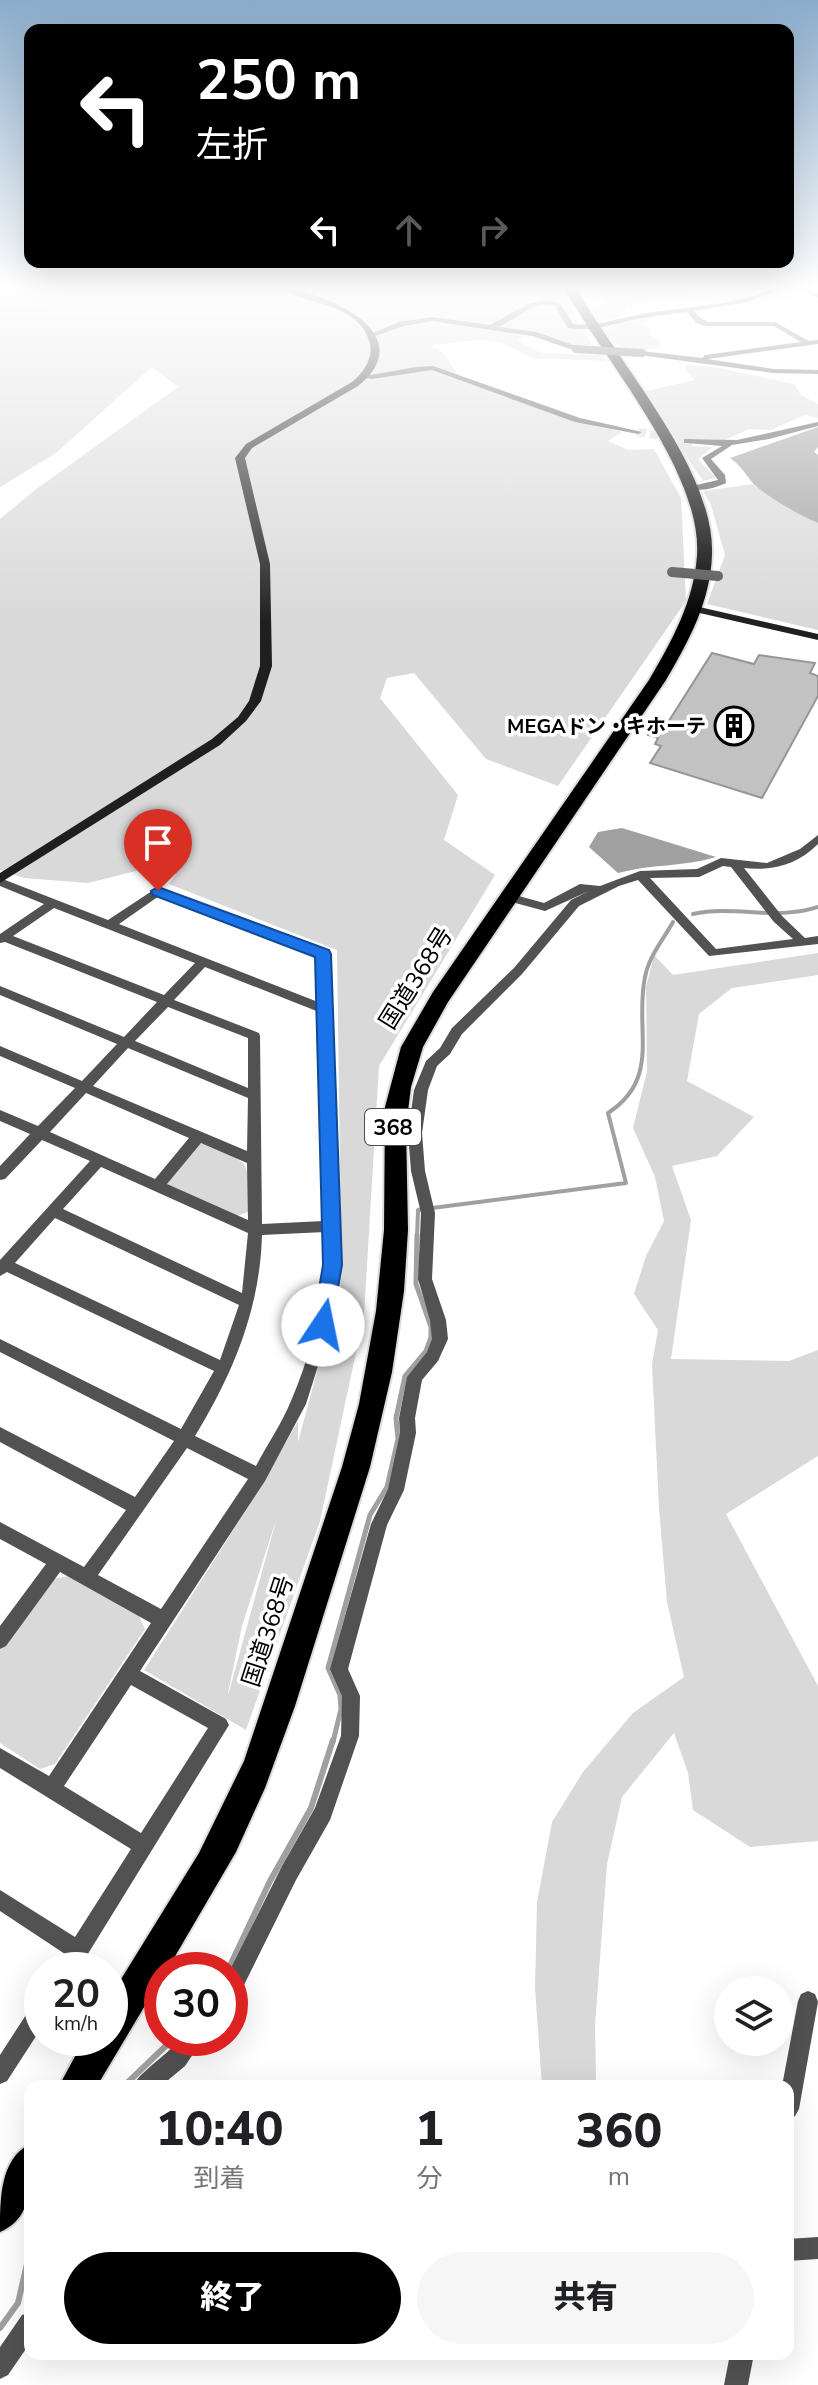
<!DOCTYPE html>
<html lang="ja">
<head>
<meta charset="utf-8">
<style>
  :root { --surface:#fff; --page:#f6f6f6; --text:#202124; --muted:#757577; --accent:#000 }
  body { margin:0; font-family:"Nunito Sans","Noto Sans JP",sans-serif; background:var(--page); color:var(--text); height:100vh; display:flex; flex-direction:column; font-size:30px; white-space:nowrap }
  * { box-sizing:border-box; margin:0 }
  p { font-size:26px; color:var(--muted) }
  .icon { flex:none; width:44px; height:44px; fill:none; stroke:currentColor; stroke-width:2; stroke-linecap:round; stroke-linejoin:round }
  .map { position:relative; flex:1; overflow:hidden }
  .panel { position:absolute; left:24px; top:2080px; width:770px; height:280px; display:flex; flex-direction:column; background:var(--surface); border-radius:16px; box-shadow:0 8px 32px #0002 }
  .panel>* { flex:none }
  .top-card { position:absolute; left:24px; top:24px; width:770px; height:244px; border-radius:16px; box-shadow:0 8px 32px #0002; background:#000; color:#fff; overflow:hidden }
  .tools { position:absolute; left:714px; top:1976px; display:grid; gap:16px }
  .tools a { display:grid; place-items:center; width:80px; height:80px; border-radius:50%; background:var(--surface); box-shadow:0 8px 32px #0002; font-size:40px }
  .speed { position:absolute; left:24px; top:1952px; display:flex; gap:16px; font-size:40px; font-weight:700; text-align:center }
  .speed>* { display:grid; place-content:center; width:104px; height:104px; border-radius:50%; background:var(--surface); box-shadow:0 8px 32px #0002; line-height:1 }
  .speed small { font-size:20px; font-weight:400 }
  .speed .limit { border:12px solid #d22; background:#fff; color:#111 }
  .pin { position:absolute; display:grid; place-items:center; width:68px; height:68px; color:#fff; margin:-82px -34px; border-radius:50% 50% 50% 0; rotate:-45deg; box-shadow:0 0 8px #0007 }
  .pin .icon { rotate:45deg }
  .me { position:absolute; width:88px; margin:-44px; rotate:11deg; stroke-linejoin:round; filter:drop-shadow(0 0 6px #0008) }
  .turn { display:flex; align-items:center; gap:28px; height:168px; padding:0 40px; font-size:36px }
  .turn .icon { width:104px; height:104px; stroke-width:2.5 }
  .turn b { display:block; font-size:56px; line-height:68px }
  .lanes { display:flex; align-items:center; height:76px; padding:0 40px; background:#0003; justify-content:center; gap:40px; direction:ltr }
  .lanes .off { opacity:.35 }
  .eta { display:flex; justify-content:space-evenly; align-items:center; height:136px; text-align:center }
  .eta b { font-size:48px; font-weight:800; line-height:56px }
  .button { display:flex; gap:16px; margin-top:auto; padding:16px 40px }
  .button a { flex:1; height:92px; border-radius:48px; background:var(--accent); color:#fff; font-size:32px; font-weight:800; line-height:92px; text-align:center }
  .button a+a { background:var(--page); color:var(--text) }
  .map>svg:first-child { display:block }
  .green { fill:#d9d9d9; fill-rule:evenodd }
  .water { fill:#a0a0a0 }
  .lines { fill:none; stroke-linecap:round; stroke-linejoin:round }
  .stream-far2 { stroke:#a0a0a0; stroke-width:4 }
  .stream-far1 { stroke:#a0a0a0; stroke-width:5 }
  .stream { stroke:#a0a0a0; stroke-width:6 }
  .building { fill:#c2c2c2; stroke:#969696; stroke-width:2 }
  .street-tunnel { stroke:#d9d9d9; stroke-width:8; stroke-dasharray:8 4; stroke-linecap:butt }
  .highway-casing { stroke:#dbdbdb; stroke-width:4 }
  .street { fill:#525252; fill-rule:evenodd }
  .secondary { fill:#1f1f1f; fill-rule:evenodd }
  .highway { fill:#000; fill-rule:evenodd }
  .street-bridge-far1 { stroke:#525252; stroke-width:8 }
  .street-bridge { stroke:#525252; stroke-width:10 }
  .route { fill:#1a73e8; stroke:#114b97; stroke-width:2 }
  .labels { text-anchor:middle; stroke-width:7; stroke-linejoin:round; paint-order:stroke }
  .far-poi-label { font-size:20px; font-weight:bold; fill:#000; stroke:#fff; text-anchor:end }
  .shield { fill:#fff; stroke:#4c4c4c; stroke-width:2 }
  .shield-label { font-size:22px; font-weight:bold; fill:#000 }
  .street-label { font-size:24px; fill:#000; stroke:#fff }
</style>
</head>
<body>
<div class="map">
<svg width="818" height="2385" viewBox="0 0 818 2385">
  <rect width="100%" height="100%" fill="#fff"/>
  <path class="green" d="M0,289H561L592,345L567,344L530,331L517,341L542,353L603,355L606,361L533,358L502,343L478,340L431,345L443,353L461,380L569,419L622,432L608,441L628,450L654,449L681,498L686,601L558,786L486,759L414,673L387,678L380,698L458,795L444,840L495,875L379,1066L364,1315L320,1521L246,1730L144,1670L259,1490L298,1421V1442L338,1294L341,1239L337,950L169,884L176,874L160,865L88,883L24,878L0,870V519L35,490L178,387L152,367L56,453L0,487ZM277,1517L229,1692L228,1693L242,1626Z
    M580,289H714C685,298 654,295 625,307L627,315L597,321L590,312L606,302L599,293L585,294Z
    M654,317L642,324L651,330L649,334L661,341L660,347C641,351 614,353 606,331L616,324Z
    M689,365L719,368L794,384L801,395L818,404V418L805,415L770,430L749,429L724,440L692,439V446L713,447L698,459L716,478L703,481L642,392L694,380L684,366Z
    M753,484L791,510L818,523V630L707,604L725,555L711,505L703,491Z
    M818,953V975L732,988L699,1014L687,1081L754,1117L717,1156L672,1166L691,1220L671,1359L789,1361L818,1350V1456L726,1514L818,1686V1841L750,1847L693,1810L688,1773L674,1733L622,1797L607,1864L595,2025L596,2079L592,2086H542L535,1988L537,1902L552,1822L583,1772L633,1713L684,1677L667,1602L659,1508L652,1364L658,1330L634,1294L646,1256L664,1221L655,1177L633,1128L647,1071L646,987L654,955L673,975Z
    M203,1143C254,1166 248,1157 248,1212L237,1216L168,1185L167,1180L196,1145Z
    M68,1576L139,1616L145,1629L55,1764L40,1769L0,1743V1650L53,1579Z"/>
  <path class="water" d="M818,427V447L814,452L818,455V523C797,514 774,501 756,486C748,479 743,467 730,458Z
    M622,828L716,857C683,867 651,864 618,873L589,847L598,832Z"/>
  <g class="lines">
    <path class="stream-far2" d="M693,914C735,905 776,921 818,907
      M432,1208L626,1183L608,1113C662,1078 634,1029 645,977C649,956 663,940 673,922
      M417,1237L418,1210L423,1209"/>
    <path class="stream-far1" d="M333,1742L341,1709L340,1695L328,1668L370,1515L387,1487L398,1439L396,1418L405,1376L426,1351L431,1337V1327L416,1284L417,1235"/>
    <path class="stream" d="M228,1970L270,1881L311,1808L333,1740
      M124,2086L174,2038
      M0,2328L18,2303L30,2251"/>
  </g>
  <path class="building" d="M712,653L754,664L759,655L815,663L810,673L818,676V696L762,798L650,763L661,746L655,744L658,738L648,735L655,724L665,727Z"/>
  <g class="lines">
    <path class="street-tunnel" d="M638,432L687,441"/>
    <defs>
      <path id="highway" d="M565,289H577C618,363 715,469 712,554C711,600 689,641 666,680L448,1002L423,1047L411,1087L406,1127L408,1230L404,1291L392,1372L370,1467L295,1706L265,1788L236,1852L167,1970H162V1977L97,2086H59L85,2038H110V1997L199,1853L244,1761L342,1467L359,1404L376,1311L384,1230L385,1107L401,1047L433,992L649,680C672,641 694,601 697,555C702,471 605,362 565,289Z
        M30,2144C30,2177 36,2217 0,2232C0,2199 0,2159 30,2144Z"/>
    </defs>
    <use href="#highway" class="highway-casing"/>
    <path class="street" d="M773,289H781L748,302L694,311L702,319L709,322H775L809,341L818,340V344L707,359L774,369L818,370V374L774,373L639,355L638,353L642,351L702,358L705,355L801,342L774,326H705L696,323L687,312C670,314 654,316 637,319C614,324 593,332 568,328L555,306L548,304L533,307L499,327L536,332L579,347V351H576L532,336L432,321L404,326L372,337L368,335L399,322L432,317L490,325L528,304L548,300L560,303L573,324C597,327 619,318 642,314C686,306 731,306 773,289Z
      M802,289H809L818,293V298Z
      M433,366L580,418L642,432L638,434L575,422L432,370L372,379L359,377L416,367Z
      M818,422V426L769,439L732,445L711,459L725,475L726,483C715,488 699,493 688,487L718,480L702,458L722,446L687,443H684V439L737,440Z
      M818,835V844C797,865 773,871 744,868L782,916L805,938L818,936V944L709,956L638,880L619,886L579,906L522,974L462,1034L450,1054L437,1066L428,1090L422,1133L425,1171L435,1213L432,1279L446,1320L448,1339L438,1361L422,1380L415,1418L416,1433L404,1490L387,1525L348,1669L360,1696L359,1736L330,1820L296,1880L237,1999L230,2002V1970L282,1866L315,1808L341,1736L342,1696L330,1669L371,1524L388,1489L400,1433L399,1418L407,1377L427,1352L432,1339L430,1320L418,1279L421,1213L411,1171L408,1133L414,1090L426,1061L440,1048L452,1028L514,968L571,900L589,891L545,911L504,900L502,897L508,893L544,903L580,884L600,886L640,871L697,869L721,858L767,863L800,849ZM723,866L731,867L774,922L793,939L716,949L650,878L699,877Z
      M0,878L108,920L158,887L327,951L329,954L340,1226V1265L331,1325L306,1404L265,1481L140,1671L226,1719L229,1725L78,1970H56L65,1954L0,1911V1890L75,1937L131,1849L0,1768V1748L49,1776L151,1623L60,1572L6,1646L0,1649V1626L46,1564L0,1539V1522L84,1567L126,1510L0,1442V1427L135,1497L174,1441L0,1352V1339L181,1429L214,1371L7,1272L0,1276V1260L90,1161L42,1140L5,1179L0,1180V1166L30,1134L0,1121V1110L38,1126L75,1088L0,1056V1046L82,1081L117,1044L0,995V986L124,1037L157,1002L5,942L0,943V934L44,904L0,886ZM159,896L317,956L318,1002L119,924ZM54,908L195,963L164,995L13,936ZM205,967L319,1012L324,1221L262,1224L260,1036L259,1033L174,1000ZM168,1007L248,1038V1088L135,1041ZM128,1048L248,1098L247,1151L93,1086ZM86,1093L189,1138L155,1179L50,1132ZM201,1143L247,1163L248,1220L167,1184ZM101,1167L248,1233L242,1293L63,1209ZM55,1218L239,1305L220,1360L15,1263ZM325,1232C326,1289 314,1348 291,1401C282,1423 267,1445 256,1466L195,1436C233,1374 260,1309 262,1235ZM187,1448L248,1479L161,1609L98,1575ZM131,1685L208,1728L141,1833L64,1786Z
      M808,1991L815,1994L818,2002L799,2109L795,2116L788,2120V2086H782L798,2001L801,1994Z
      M42,1998V2027L7,2081L0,2084V2055L35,2001Z
      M181,2038H204L185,2066L161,2086H133C139,2072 169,2054 181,2038Z
      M818,2237V2259L788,2261V2239Z
      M30,2312V2343L8,2375L0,2379V2347L22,2315Z
      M730,2354H754L748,2385H724Z"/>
    <path class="secondary" d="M282,289C295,288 307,293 319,297C361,311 408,346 358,386L252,448L245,458L270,564L272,666L261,701L246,721L220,745L0,883V873L212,739L238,717L249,701L260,666V564L235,458L246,444L352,382C363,373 373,359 370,344C362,305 310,305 282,289Z
      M695,606L818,634V640L691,611V607Z"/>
    <use href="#highway" class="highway"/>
    <path class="street-bridge-far1" d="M576,349L642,353"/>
    <path class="street-bridge" d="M672,572L718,576"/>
  </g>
  <linearGradient id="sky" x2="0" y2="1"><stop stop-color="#8baccb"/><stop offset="0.46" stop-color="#fff"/><stop offset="1" stop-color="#fff" stop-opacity="0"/></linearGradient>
  <rect width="818" height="622" fill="url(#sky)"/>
  <path class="route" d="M158,887L329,950L331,954L342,1265L330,1331H316L313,1325L323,1265L315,957L153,895L151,891Z"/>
  <defs>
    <symbol id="building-ring" viewBox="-11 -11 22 22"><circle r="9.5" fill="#fff" stroke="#000" stroke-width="1.5"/><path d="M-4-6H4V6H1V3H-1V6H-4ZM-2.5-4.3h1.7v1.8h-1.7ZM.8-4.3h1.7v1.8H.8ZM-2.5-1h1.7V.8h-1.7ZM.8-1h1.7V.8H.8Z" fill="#000"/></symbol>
  </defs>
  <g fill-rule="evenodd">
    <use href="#building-ring" x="712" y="704" width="44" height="44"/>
  </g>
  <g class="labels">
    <g class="far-poi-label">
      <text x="706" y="733">MEGAドン・キホーテ</text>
    </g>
    <rect class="shield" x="365" y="1109" width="56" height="36" rx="6"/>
    <g class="shield-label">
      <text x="393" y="1135">368</text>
    </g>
    <g class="street-label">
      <text transform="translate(416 978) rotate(-58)" y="8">国道368号</text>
      <text transform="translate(268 1631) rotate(-72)" y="8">国道368号</text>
    </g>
  </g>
</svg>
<div class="tools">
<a><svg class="icon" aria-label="layers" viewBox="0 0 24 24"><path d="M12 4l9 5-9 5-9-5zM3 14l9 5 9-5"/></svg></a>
</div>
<div class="speed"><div>20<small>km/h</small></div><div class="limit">30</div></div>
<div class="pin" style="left:158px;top:891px;background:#d93025"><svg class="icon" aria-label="arrive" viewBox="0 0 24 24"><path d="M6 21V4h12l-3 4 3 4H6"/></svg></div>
<svg class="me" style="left:323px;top:1325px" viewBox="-20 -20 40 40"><circle r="19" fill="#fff"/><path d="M0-13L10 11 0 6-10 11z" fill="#1a73e8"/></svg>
<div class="top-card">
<div class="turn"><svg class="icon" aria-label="left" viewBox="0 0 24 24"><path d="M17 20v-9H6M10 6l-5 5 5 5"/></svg><div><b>250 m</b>左折</div></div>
<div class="lanes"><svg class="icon" aria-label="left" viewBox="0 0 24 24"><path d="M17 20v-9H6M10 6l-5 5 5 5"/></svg><svg class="icon off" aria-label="ahead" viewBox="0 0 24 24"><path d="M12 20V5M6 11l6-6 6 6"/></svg><svg class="icon off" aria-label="right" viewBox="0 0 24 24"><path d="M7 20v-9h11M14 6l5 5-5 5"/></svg></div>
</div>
<section class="panel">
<div class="eta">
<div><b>10:40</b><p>到着</p></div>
<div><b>1</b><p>分</p></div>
<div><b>360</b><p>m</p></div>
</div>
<div class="button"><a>終了</a><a>共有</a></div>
</section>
</div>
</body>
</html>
